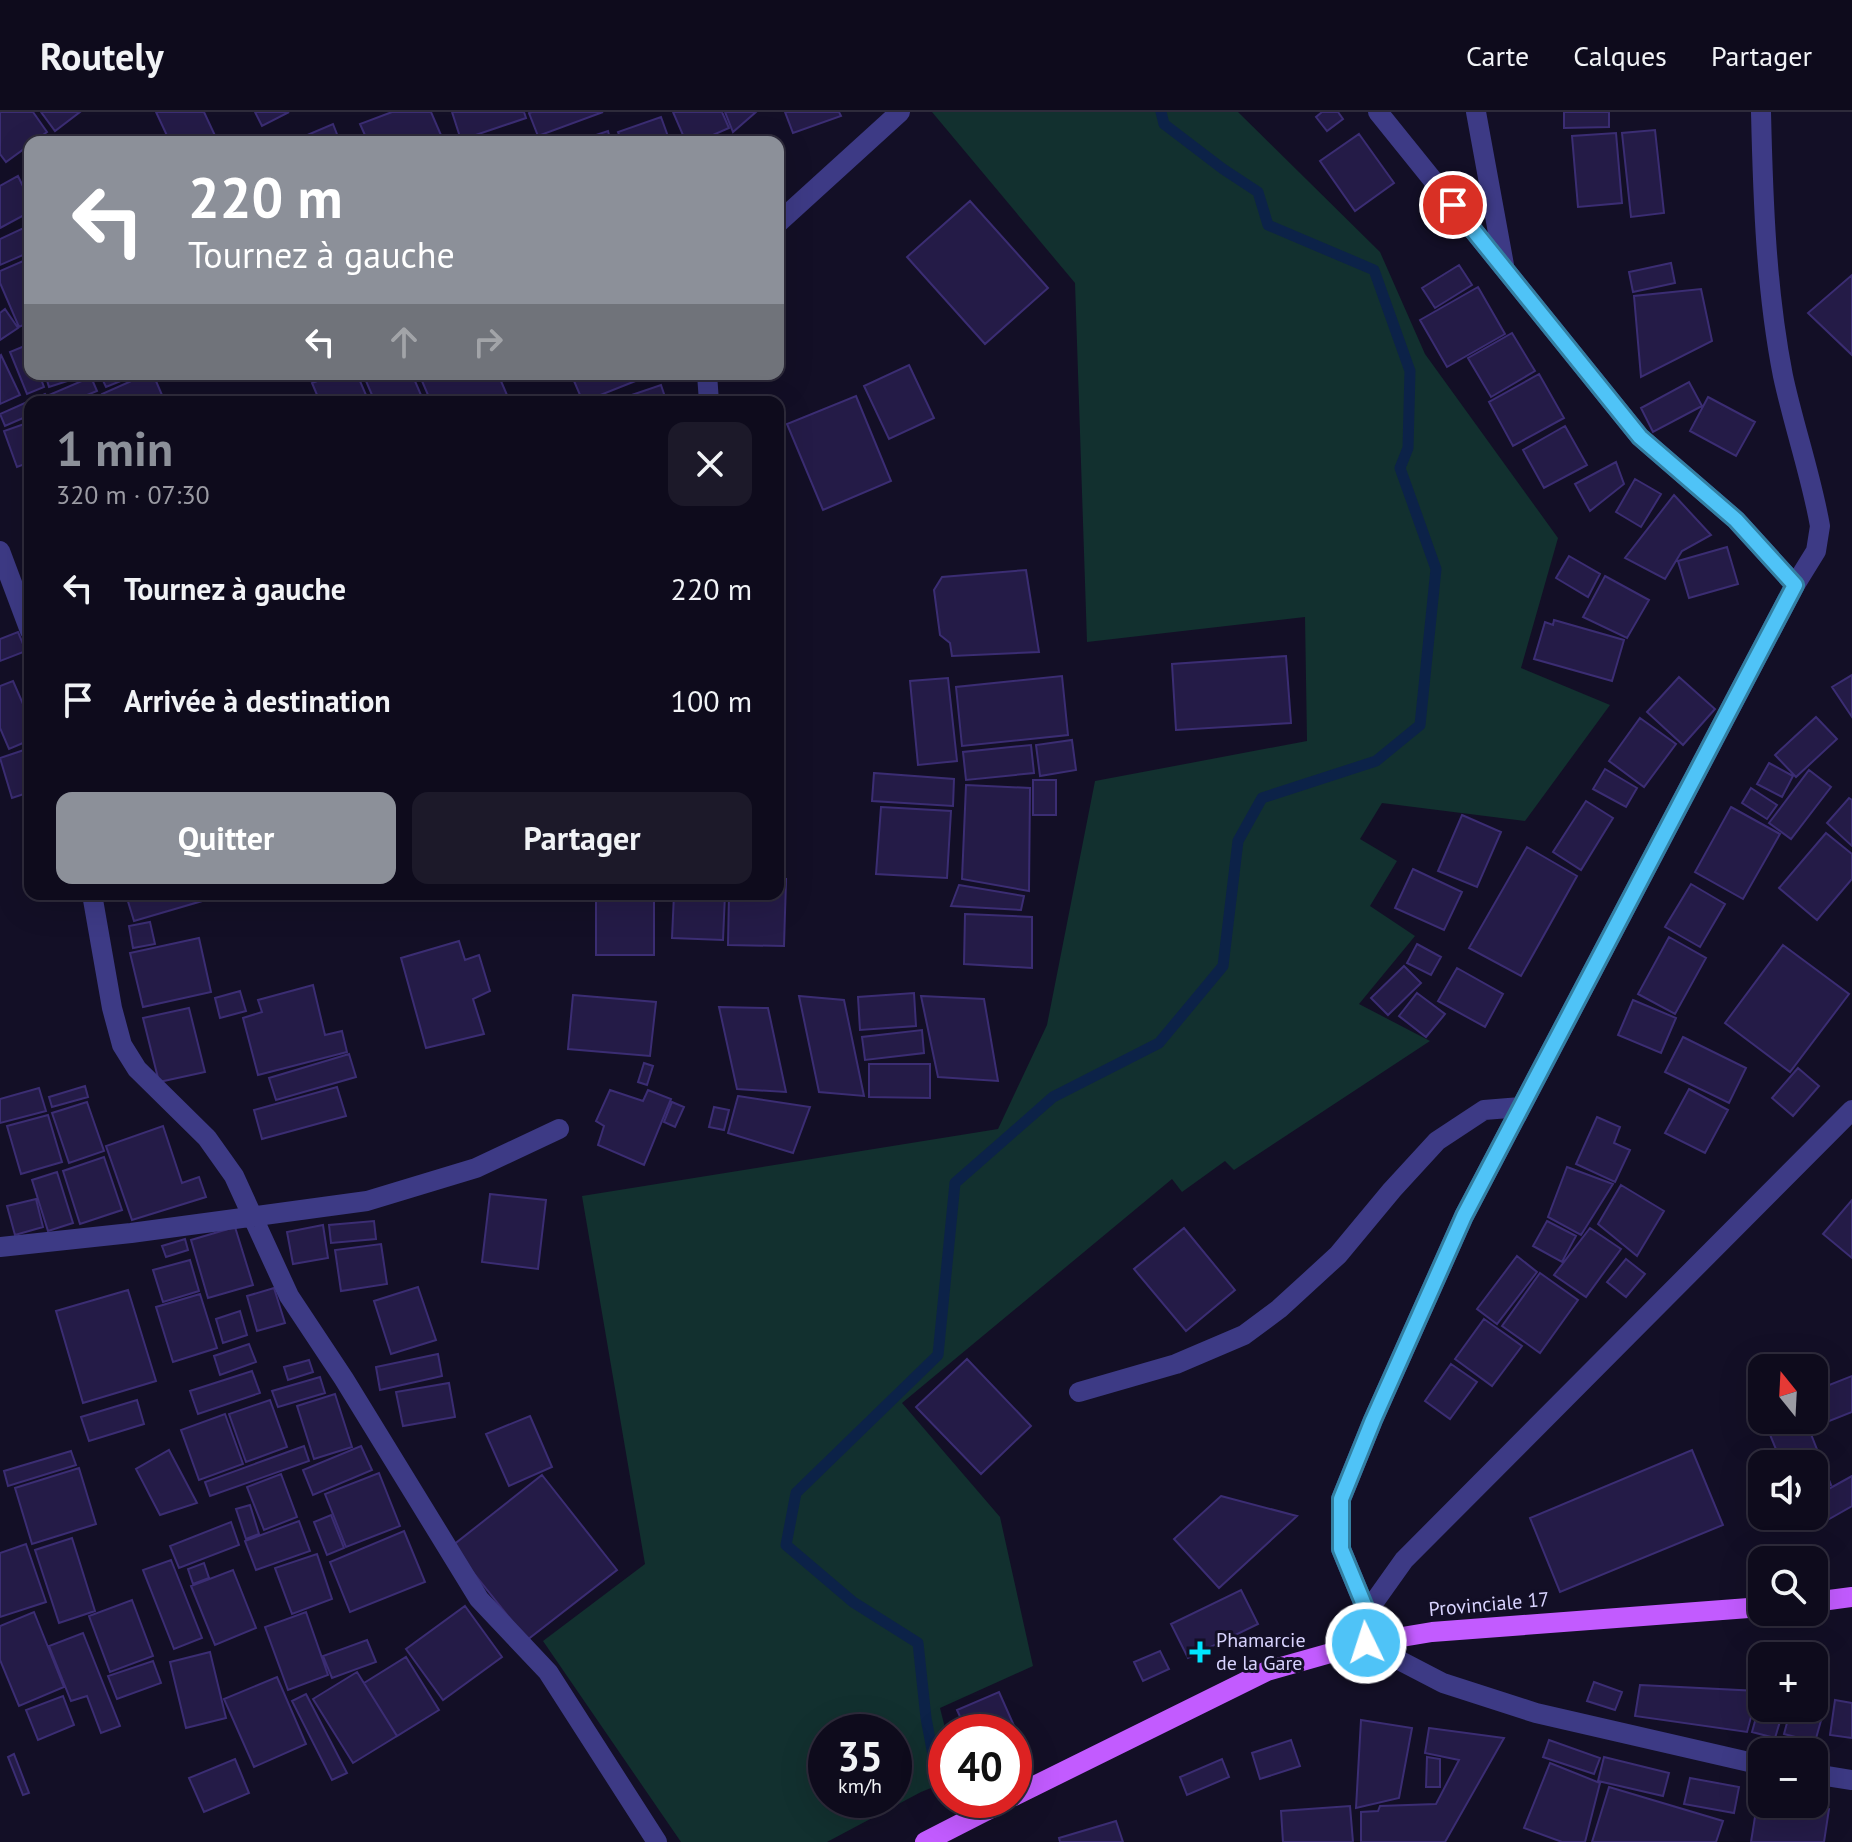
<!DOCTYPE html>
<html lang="fr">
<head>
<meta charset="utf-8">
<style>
  :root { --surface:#0e0b1c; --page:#1c1929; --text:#f1f3f6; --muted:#9b9ba3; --line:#2e2b3b; --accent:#8c9099 }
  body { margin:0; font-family:"PT Sans",sans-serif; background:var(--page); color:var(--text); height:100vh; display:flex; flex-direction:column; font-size:30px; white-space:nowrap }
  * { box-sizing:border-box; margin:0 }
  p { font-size:26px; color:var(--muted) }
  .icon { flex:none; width:44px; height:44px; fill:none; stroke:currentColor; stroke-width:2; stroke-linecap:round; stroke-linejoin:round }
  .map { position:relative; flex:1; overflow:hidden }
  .side { position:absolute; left:24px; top:284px; width:760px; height:504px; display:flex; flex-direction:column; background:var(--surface); border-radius:16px; box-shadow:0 8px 32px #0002,0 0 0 2px var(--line) }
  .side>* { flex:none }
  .banner { position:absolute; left:24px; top:24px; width:760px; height:244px; border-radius:16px; box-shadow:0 8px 32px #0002,0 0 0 2px var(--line); background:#8c9099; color:#fff; overflow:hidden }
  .needle { width:52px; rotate:342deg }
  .controls { position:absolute; left:1748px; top:1242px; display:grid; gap:16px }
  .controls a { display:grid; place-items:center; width:80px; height:80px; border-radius:16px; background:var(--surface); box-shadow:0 8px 32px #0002,0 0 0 2px var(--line); font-size:40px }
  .speed { position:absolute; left:808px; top:1602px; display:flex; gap:16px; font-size:40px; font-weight:700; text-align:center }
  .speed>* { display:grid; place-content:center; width:104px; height:104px; border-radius:50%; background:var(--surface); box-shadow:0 8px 32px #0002,0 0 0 2px var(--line); line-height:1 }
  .speed small { font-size:20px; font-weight:400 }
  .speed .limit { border:12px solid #d22; background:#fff; color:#111 }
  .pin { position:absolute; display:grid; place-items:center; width:68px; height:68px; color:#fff; margin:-34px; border:4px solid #fff; border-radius:50%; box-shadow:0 2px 8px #0007 }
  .me { position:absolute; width:88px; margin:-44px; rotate:356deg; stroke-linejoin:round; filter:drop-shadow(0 0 6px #0008) }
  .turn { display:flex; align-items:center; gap:28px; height:168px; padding:0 32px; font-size:36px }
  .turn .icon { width:104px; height:104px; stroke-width:2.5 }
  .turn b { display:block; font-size:56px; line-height:68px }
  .lanes { display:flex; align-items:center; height:76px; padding:0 32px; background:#0003; justify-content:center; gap:40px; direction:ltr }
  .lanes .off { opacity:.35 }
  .round { display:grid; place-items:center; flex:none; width:84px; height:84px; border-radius:16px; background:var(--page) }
  .overview { display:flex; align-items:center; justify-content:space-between; height:136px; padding:0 32px }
  h1 { font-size:48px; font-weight:600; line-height:60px; color:var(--accent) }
  .primary-button { display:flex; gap:16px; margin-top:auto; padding:16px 32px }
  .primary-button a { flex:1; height:92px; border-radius:16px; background:var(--accent); color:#fff; font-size:32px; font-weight:600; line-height:92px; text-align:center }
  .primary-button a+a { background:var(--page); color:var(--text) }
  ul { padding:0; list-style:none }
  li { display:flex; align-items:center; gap:24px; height:112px; padding:0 32px }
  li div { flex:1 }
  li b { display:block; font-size:30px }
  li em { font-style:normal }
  header { display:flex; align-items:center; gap:48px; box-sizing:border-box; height:112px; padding:0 40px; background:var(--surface); border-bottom:2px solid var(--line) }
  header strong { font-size:38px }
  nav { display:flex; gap:44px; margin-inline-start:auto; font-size:28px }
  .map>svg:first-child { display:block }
  .green { fill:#12302f; fill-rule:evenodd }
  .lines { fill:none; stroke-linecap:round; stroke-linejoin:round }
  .stream { stroke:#0c2248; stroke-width:11 }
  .building { fill:#241b47; stroke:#3b2d73; stroke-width:2 }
  .minor { stroke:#3d3a85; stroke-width:20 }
  .major { stroke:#c25bff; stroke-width:20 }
  .route-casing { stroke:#337fa1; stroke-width:20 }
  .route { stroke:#4fc3f7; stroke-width:14 }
  .poi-dot { fill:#00e5ff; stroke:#130f26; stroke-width:3 }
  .labels { text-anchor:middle; stroke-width:6; stroke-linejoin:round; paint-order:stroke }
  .street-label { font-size:20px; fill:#d9d4ff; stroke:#130f26 }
  .poi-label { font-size:20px; fill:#d9d4ff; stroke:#130f26; text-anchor:start }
</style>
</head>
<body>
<header>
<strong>Routely</strong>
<nav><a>Carte</a><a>Calques</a><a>Partager</a></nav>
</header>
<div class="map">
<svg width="1852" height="1730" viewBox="0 0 1852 1730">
  <rect width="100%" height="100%" fill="#130f26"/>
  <path class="green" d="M932,0H1238L1380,140L1425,242L1558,426L1521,556L1610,593L1525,709L1382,691L1360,727L1397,749L1370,794L1415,824L1359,892L1430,929L1234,1058L1225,1049L1182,1080L1172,1067L902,1291L1000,1405L1033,1554L940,1596L946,1620V1670L921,1680L827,1730H681L543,1529L645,1452L582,1084L998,1017L1047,913L1095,669L1307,629L1305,505L1087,530L1075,171ZM826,1620H894V1688H826Z"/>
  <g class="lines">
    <path class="stream" d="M937,1664L926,1606L918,1531L853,1490L786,1433L796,1381L938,1243L955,1071L1053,985L1159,931L1223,854L1238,729L1262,686L1376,649L1420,613L1436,457L1400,356L1408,336L1410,259L1374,158L1268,113L1258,80L1223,57L1164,12L1161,0"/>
  </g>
  <path class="building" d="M0,0H33L47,20L6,50L0,42Z
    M41,0H80L55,19Z
    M156,0H204L218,30H170Z
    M255,0H289L262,14Z
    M392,0H431L444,30H368L360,12Z
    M452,0H524L526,6L461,28Z
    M532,0H603L538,24L529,1Z
    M673,0H722L729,16L697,30H686Z
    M725,0H756L733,20Z
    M785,0H839L841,4L793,21Z
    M1322,0H1338L1343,7L1327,19L1316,5Z
    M1564,0H1609V15L1564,16Z
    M661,5L670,30H622L618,20Z
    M333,12L340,30H291Z
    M1655,18L1664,101L1631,105L1622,21Z
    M608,19L611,30H575Z
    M1616,21L1622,91L1578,95L1572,24Z
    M1359,22L1394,71L1355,99L1320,49Z
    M18,64L30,89V100L0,116V74Z
    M970,89L1048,176L985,232L907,145Z
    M30,113V140L0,153V127Z
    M30,146V210L19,215L0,171V159Z
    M1671,151L1675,171L1633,180L1629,160Z
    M1459,153L1472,173L1435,196L1422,176Z
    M1852,163V243L1808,201Z
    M1478,175L1505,222L1447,255L1420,208Z
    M1701,177L1712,229L1641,265L1634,184Z
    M5,197L18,216L0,228V201Z
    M1512,221L1535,259L1491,285L1468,246Z
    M27,233L30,262H39L44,275L27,282L10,240Z
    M1,243L20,283L0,292V244Z
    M909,253L934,306L889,327L864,274Z
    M45,262H89L49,275Z
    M100,262H138L106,275Z
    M147,262H153L162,283L147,290H105L102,282Z
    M336,262H357L369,290H320L312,271Z
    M363,262H412L424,290H375Z
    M419,262H498L510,290H431Z
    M571,262H648V264L583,290Z
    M1539,262L1564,306L1513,334L1489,290Z
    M91,265L97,279L70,290H52L49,283Z
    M1689,270L1702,294L1653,320L1641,296Z
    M661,273L665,285L651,290H611Z
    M45,282L49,290H30V303L5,314L0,302Z
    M856,284L891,369L823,398L787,312Z
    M1708,285L1755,310L1736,344L1690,319Z
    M30,310V350L17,355L4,319Z
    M1565,314L1587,353L1544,376L1523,338Z
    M1616,350L1624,372L1590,399L1575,372Z
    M1635,367L1661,382L1641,415L1616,400Z
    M1674,383L1711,423L1682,439L1665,467L1625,446Z
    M1727,435L1738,472L1689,486L1678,449Z
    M1569,444L1600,462L1588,485L1556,466Z
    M1026,458L1039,540L952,544L950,531L940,523L934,478L942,465Z
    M1605,464L1649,488L1627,526L1583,505Z
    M1554,508L1624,528L1612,569L1534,547L1545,510L1553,513Z
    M18,520L26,539L0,549V527Z
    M1286,544L1291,611L1176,618L1172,552Z
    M1852,563V605L1832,575Z
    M1062,564L1068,623L962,634L956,575Z
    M1679,565L1715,597L1683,633L1647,600Z
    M948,566L957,649L918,653L910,569Z
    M13,569L30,608V628L9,637L0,616V574Z
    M1816,605L1837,627L1796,665L1775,643Z
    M1640,606L1676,632L1644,675L1609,649Z
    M1072,628L1076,658L1040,664L1036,633Z
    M1031,633L1034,661L966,668L963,640Z
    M30,636V680L12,686L0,646Z
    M1769,651L1793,664L1782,685L1757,672Z
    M1605,657L1637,676L1626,695L1593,677Z
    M1809,658L1831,675L1791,727L1769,711Z
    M874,661L954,667L953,694L872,689Z
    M1033,668H1056V703H1033Z
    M966,673L1030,676L1029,779L962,767Z
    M1751,676L1777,693L1767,707L1742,691Z
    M1849,686L1852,688V734L1827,711Z
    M1586,689L1613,706L1581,758L1553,740Z
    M881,695L951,699L947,766L876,762Z
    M1731,695L1780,722L1743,787L1695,760Z
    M1462,703L1501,720L1477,775L1438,759Z
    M1826,721L1852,742V767L1817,808L1779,776Z
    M1527,735L1577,764L1521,864L1469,836Z
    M1413,757L1462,780L1444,818L1395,796Z
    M778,767H786L784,834L728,833L729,782H778Z
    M1691,772L1725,792L1700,835L1665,815Z
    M959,773L1024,784L1021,798L951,794Z
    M207,782L209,787L134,809L126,783Z
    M596,782H654V843H596Z
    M674,782H725L723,828L672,826Z
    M965,802L1032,805V856L964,852Z
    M150,810L155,832L133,836L129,814Z
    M1669,825L1706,846L1675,902L1638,882Z
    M199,826L211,880L143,895L130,841Z
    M459,829L465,848L479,843L490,879L473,887L484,922L426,936L401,846Z
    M1417,832L1441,845L1431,863L1407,851Z
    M1783,833L1849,882L1790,960L1725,911Z
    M1404,854L1421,871L1388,903L1371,886Z
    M1457,856L1503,882L1485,915L1438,889Z
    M313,873L325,923L342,919L347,940L258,963L243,906L262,900L258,888Z
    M240,879L246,899L220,906L215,886Z
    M914,881L916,914L860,918L858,885Z
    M1417,881L1445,902L1426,925L1399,904Z
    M573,883L656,890L650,944L568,937Z
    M799,884L844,888L864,984L819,980Z
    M921,884L984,887L998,969L938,965Z
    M1633,888L1676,906L1661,941L1618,923Z
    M719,895L768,896L786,980L737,977Z
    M189,896L205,960L159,970L143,906Z
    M922,918L924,941L865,948L862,925Z
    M1683,925L1746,956L1729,991L1665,960Z
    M349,942L356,965L276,988L269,966Z
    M644,951L653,954L647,973L638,970Z
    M869,952H930V986L869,985Z
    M1798,956L1819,974L1793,1004L1772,986Z
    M85,974L88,985L52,995L49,985Z
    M337,975L346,1004L262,1027L254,998Z
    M39,976L46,999L0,1011V987Z
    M1689,977L1728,998L1705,1041L1665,1021Z
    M610,978L643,989L648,978L671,987L644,1053L598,1033L604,1014L596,1009Z
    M738,984L810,995L793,1041L728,1021Z
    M87,990L104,1039L69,1051L52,1001Z
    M672,990L684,995L675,1015L664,1010Z
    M714,995L729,998L724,1018L709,1015Z
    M48,1003L62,1050L21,1062L7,1014Z
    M1597,1005L1620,1015L1614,1031L1630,1038L1615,1070L1576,1052Z
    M163,1014L182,1071L199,1065L206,1085L132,1108L106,1034Z
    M104,1045L122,1098L80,1112L63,1059Z
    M1567,1055L1613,1072L1581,1123L1548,1105Z
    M57,1060L73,1111L48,1119L32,1068Z
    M1621,1073L1664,1099L1637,1144L1598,1112Z
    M490,1082L546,1088L538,1157L482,1150Z
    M36,1087L43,1115L15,1123L7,1094Z
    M1852,1088V1146L1823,1122Z
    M374,1109L376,1127L331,1131L329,1113Z
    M1547,1109L1576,1124L1562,1150L1533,1134Z
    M323,1113L328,1146L293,1152L287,1120Z
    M235,1115L253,1173L208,1186L191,1128Z
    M1184,1116L1235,1178L1186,1219L1134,1157Z
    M1590,1116L1621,1137L1586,1185L1554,1163Z
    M185,1127L188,1138L166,1145L162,1134Z
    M381,1132L387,1172L341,1179L335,1138Z
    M1517,1144L1537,1160L1497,1212L1477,1197Z
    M1626,1147L1645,1162L1626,1185L1607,1170Z
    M190,1148L199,1179L163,1190L153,1158Z
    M1540,1161L1578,1188L1540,1241L1502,1214Z
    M418,1175L436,1228L391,1242L374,1189Z
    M274,1176L285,1211L257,1219L247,1184Z
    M128,1178L156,1269L83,1291L56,1199Z
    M200,1182L217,1236L173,1250L156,1195Z
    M240,1199L247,1223L223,1231L216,1207Z
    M1484,1207L1522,1234L1492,1274L1455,1247Z
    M249,1232L256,1250L220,1263L214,1244Z
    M438,1242L442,1264L380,1278L376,1255Z
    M967,1247L1031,1314L981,1362L916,1295Z
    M309,1248L313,1260L288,1268L284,1255Z
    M1451,1252L1477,1270L1450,1307L1425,1289Z
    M252,1259L260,1281L198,1302L190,1279Z
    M1852,1264V1300L1809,1317L1831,1373L1814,1380V1352H1782L1764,1308H1814V1279Z
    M320,1265L325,1281L278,1295L272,1279Z
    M449,1271L455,1305L403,1314L396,1280Z
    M335,1282L352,1335L314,1347L297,1294Z
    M137,1288L144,1312L89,1329L81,1305Z
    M270,1288L287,1335L246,1350L229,1302Z
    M225,1302L243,1352L199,1368L181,1318Z
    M530,1304L552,1355L509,1374L486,1322Z
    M304,1334L309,1349L210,1384L205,1370Z
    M361,1334L372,1358L313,1383L303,1358Z
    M169,1338L197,1391L160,1403L136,1357Z
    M1692,1338L1723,1413L1560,1480L1530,1406Z
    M71,1339L76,1353L8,1374L4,1359Z
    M79,1356L96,1412L32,1432L15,1376Z
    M379,1361L400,1414L346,1435L325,1382Z
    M281,1362L297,1405L264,1418L247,1375Z
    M542,1363L617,1458L527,1528L452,1434Z
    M1852,1364V1394L1824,1410L1814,1392V1385Z
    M1221,1384L1297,1404L1219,1476L1174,1427Z
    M250,1393L259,1422L246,1427L236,1397Z
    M331,1403L344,1436L327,1443L314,1410Z
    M299,1409L310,1439L256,1458L245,1429Z
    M231,1410L239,1433L179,1456L170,1434Z
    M404,1419L425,1470L350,1500L330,1450Z
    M72,1426L95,1499L59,1511L35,1438Z
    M26,1432L46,1490L0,1505V1441Z
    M317,1442L332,1487L292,1502L275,1456Z
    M171,1448L202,1526L174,1537L143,1458Z
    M204,1451L209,1466L193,1472L188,1457Z
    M233,1458L256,1516L215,1533L191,1474Z
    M1241,1478L1258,1512L1188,1546L1171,1512Z
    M132,1488L153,1544L110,1560L89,1504Z
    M465,1494L502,1545L443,1588L406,1537Z
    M34,1500L64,1575L19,1594L0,1548V1514Z
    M306,1500L328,1563L288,1578L265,1515Z
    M83,1521L120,1614L101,1621L87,1584L71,1589L49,1534Z
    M367,1528L376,1550L332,1566L323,1544Z
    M1160,1539L1169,1557L1143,1569L1134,1550Z
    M210,1540L226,1606L186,1616L170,1550Z
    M406,1545L439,1598L397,1624L364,1571Z
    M153,1549L161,1571L117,1587L108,1564Z
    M357,1560L397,1624L353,1651L313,1587Z
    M277,1565L306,1632L254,1655L224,1587Z
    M1594,1570L1622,1580L1615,1598L1587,1589Z
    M1640,1573L1758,1579L1747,1620L1635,1604Z
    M999,1580L1015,1616L1007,1620H967L957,1598Z
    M306,1582L347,1661L332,1668L292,1589Z
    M63,1584L74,1613L38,1628L26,1598Z
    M1762,1584V1596H1784L1775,1626L1752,1620Z
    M1814,1584L1827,1587L1815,1630L1784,1622L1791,1596H1814Z
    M1835,1588L1852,1591V1626L1830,1623Z
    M1361,1608L1412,1616L1399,1686L1356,1696Z
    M1429,1616L1504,1626L1445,1730H1361V1700L1378,1699L1380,1694L1436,1692L1459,1648L1425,1641Z
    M1291,1628L1300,1654L1260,1667L1252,1641Z
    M1549,1628L1600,1646L1594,1662L1543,1645Z
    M14,1642L29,1681L23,1683L8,1645Z
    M1427,1645L1440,1647V1675H1426Z
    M1604,1645L1669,1661L1663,1684L1598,1669Z
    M235,1647L249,1681L204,1700L189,1666Z
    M1222,1647L1229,1665L1187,1683L1180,1665Z
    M1550,1651L1600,1671L1585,1730H1562L1524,1716Z
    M1690,1666L1739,1675L1734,1701L1684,1692Z
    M1609,1675L1723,1709L1716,1730H1592Z
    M1758,1686L1762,1687V1692H1796L1829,1697L1824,1730H1751Z
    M1350,1694L1353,1730H1283L1281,1699Z
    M1116,1709L1123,1730H1060L1059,1726Z"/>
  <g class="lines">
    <path class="minor" d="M1476,0L1504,153
      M1761,0C1763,87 1766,178 1783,264C1794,315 1811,363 1820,414L1816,439L1795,473
      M778,111L900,0
      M707,262L709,290
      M0,439L30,519
      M92,782L112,896L122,933L137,957L207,1026L234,1064L289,1184L344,1267L479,1487L548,1560L657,1730
      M0,1135L131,1121L367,1089L476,1056L559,1017
      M1079,1280L1176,1252L1244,1223L1279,1197L1338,1143L1392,1078L1437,1029L1484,998L1521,995
      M1367,1500L1341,1437V1387L1373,1308L1464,1104L1795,473L1736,408L1640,325L1378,0
      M1762,1653L1536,1601L1443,1571L1366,1531L1367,1500L1404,1448L1852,998
      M1814,1662L1852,1668"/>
    <path class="major" d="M1814,1490L1852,1485
      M1014,1684L1267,1559L1366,1531L1432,1520L1762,1495
      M925,1730L1007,1688"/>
  </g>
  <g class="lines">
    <defs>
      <path id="route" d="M1366,1531L1367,1500L1341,1437V1387L1373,1308L1464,1104L1795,473L1736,408L1640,325L1453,93"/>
    </defs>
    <use href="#route" class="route-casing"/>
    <use href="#route" class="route"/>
  </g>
  <path class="poi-dot" d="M1196 1528h8v8h8v8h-8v8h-8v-8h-8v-8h8z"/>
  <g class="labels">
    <g class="street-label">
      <text transform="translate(1489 1492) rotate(-5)" y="7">Provinciale 17</text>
    </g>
    <g class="poi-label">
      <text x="1216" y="1535">Phamarcie<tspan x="1216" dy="23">de la Gare</tspan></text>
    </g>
  </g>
</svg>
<div class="controls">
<a><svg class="needle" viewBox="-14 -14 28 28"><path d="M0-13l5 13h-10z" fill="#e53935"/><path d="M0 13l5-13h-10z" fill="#9b9ba3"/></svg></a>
<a><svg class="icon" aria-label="sound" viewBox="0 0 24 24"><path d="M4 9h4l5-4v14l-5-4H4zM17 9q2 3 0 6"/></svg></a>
<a><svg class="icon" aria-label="search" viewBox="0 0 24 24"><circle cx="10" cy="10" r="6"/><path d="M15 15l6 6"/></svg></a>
<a>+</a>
<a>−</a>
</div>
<div class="speed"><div>35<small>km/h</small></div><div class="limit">40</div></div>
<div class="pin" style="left:1453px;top:93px;background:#d93025"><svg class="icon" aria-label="arrive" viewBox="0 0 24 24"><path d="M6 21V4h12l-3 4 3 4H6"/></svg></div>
<svg class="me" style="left:1366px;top:1531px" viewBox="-20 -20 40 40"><circle r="17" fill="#4fc3f7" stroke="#fff" stroke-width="3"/><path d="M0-11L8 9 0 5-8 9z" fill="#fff"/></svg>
<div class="banner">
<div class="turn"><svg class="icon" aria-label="left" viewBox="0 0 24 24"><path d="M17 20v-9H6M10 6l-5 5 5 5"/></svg><div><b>220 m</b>Tournez à gauche</div></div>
<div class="lanes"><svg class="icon" aria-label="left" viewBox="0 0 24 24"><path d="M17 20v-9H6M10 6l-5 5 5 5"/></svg><svg class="icon off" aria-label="ahead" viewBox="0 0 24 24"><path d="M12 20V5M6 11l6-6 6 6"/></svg><svg class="icon off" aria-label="right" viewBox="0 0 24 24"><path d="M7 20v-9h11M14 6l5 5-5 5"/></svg></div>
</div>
<section class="side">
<div class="overview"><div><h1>1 min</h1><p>320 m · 07:30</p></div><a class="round"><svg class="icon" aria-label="close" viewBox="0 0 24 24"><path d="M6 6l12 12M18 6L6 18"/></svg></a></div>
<ul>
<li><svg class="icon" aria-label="left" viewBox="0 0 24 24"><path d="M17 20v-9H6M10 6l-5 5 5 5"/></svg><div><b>Tournez à gauche</b></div><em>220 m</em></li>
<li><svg class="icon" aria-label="arrive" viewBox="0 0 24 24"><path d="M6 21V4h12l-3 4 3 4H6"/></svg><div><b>Arrivée à destination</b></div><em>100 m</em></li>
</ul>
<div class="primary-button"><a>Quitter</a><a>Partager</a></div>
</section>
</div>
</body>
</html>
